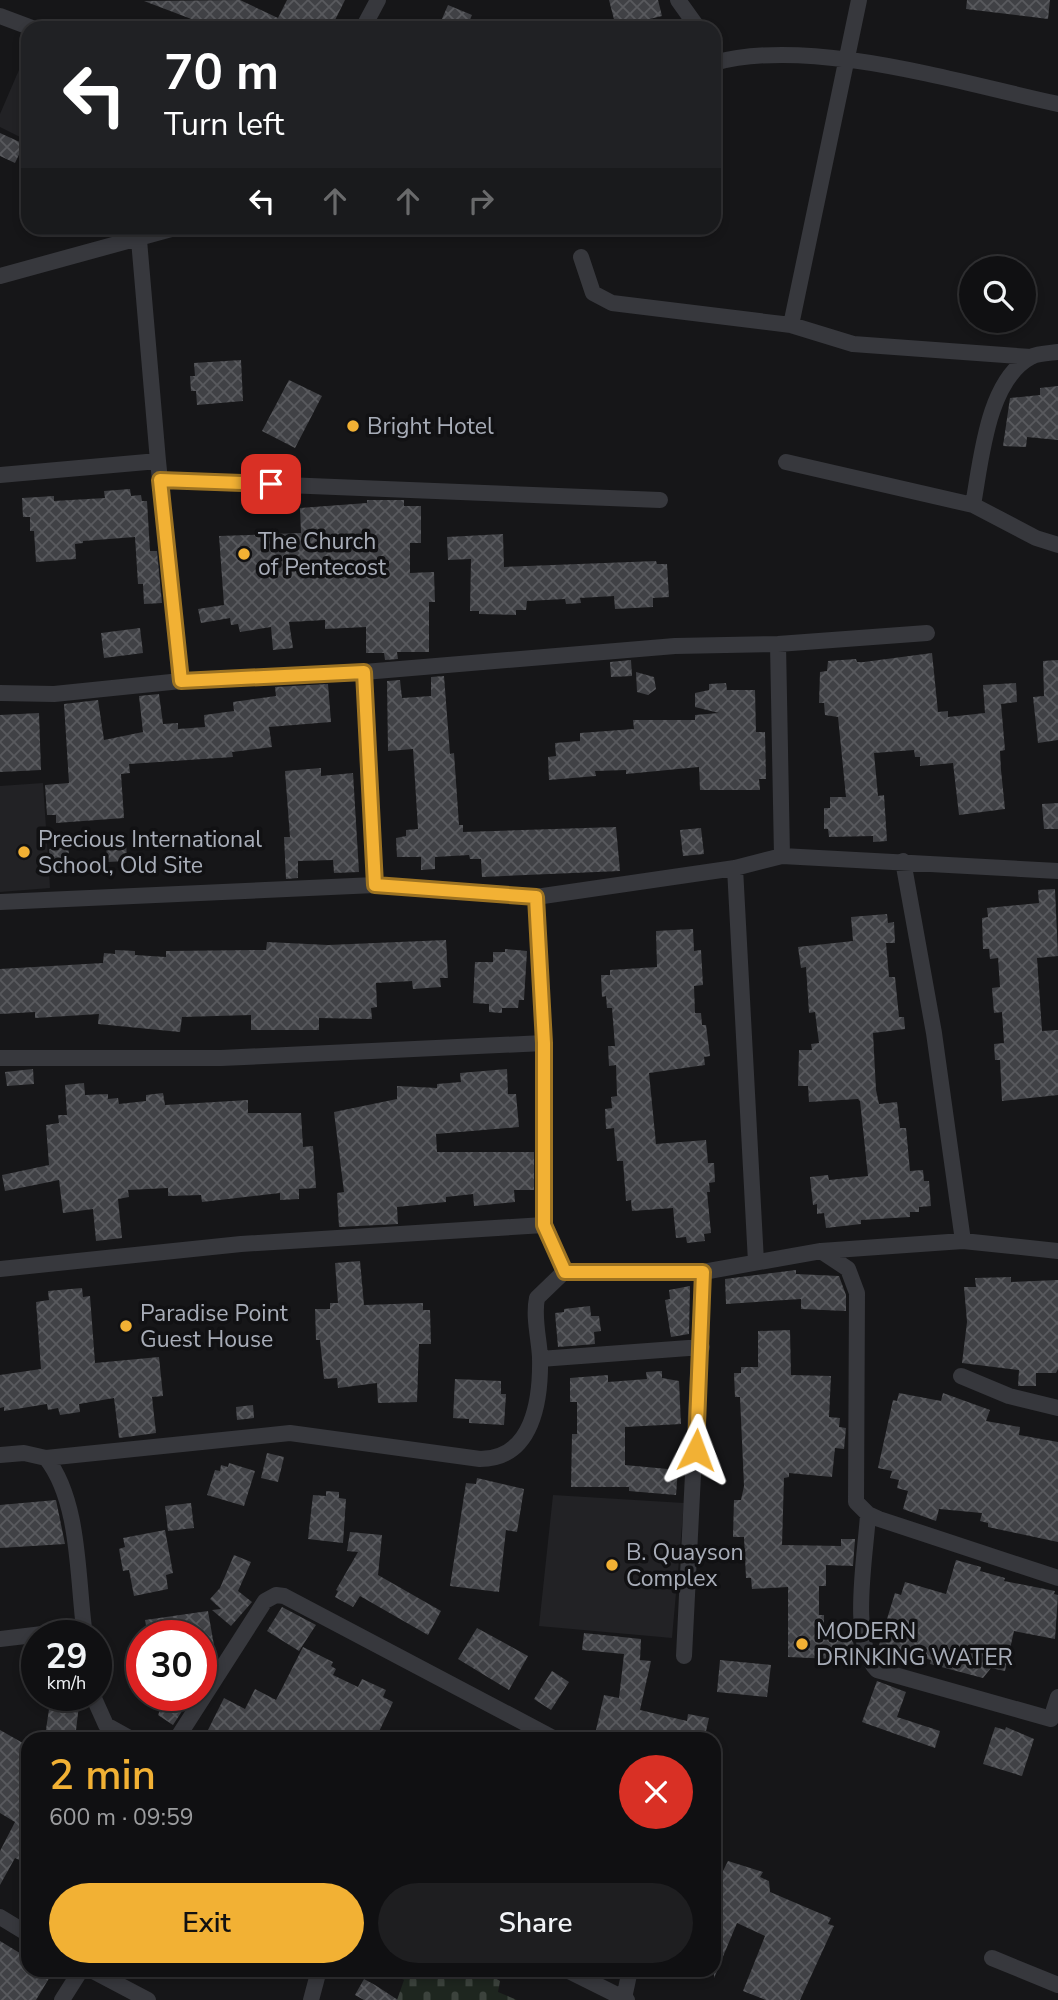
<!DOCTYPE html>
<html lang="en">
<head>
<meta charset="utf-8">
<style>
  :root { --surface:#101012; --page:#1e1e20; --text:#f1f3f6; --muted:#9c9d9f; --line:#303032; --accent:#f2b134 }
  body { margin:0; font-family:"Nunito Sans",sans-serif; background:var(--page); color:var(--text); height:100vh; display:flex; flex-direction:column; font-size:26px; white-space:nowrap }
  * { box-sizing:border-box; margin:0 }
  p { font-size:23px; color:var(--muted) }
  .icon { flex:none; width:38px; height:38px; fill:none; stroke:currentColor; stroke-width:2; stroke-linecap:round; stroke-linejoin:round }
  .map { position:relative; flex:1; overflow:hidden }
  .drawer { position:absolute; left:21px; top:1732px; width:700px; height:245px; display:flex; flex-direction:column; background:var(--surface); border-radius:21px; box-shadow:0 4px 10px #0003,0 0 0 2px var(--line) }
  .drawer>* { flex:none }
  .top-card { position:absolute; left:21px; top:21px; width:700px; height:214px; border-radius:21px; box-shadow:0 4px 10px #0003,0 0 0 2px var(--line); background:#202124; color:#fff; overflow:hidden }
  .controls { position:absolute; left:959px; top:256px; display:grid; gap:14px }
  .controls a { display:grid; place-items:center; width:77px; height:77px; border-radius:50%; background:var(--surface); box-shadow:0 4px 10px #0003,0 0 0 2px var(--line); font-size:35px }
  .speed { position:absolute; left:21px; top:1620px; display:flex; gap:14px; font-size:35px; font-weight:700; text-align:center }
  .speed>* { display:grid; place-content:center; width:91px; height:91px; border-radius:50%; background:var(--surface); box-shadow:0 4px 10px #0003,0 0 0 2px var(--line); line-height:1 }
  .speed small { font-size:18px; font-weight:400 }
  .speed .limit { border:10px solid #d22; background:#fff; color:#111 }
  .pin { position:absolute; display:grid; place-items:center; width:60px; height:60px; color:#fff; margin:-30px; border-radius:14px; box-shadow:0 4px 10px #0006 }
  .me { position:absolute; width:77px; margin:-38px; rotate:3deg; stroke-linejoin:round; filter:drop-shadow(0 0 5px #0008) }
  .turn { display:flex; align-items:center; gap:24px; height:147px; padding:0 28px; font-size:32px }
  .turn .icon { width:91px; height:91px; stroke-width:2.5 }
  .turn b { display:block; font-size:49px; line-height:60px }
  .lanes { display:flex; align-items:center; height:66px; padding:0 28px; background:#0003; justify-content:center; gap:35px; direction:ltr }
  .lanes .off { opacity:.35 }
  .round { display:grid; place-items:center; flex:none; width:74px; height:74px; border-radius:37px; background:var(--page) }
  .summary { display:flex; align-items:center; justify-content:space-between; height:119px; padding:0 28px }
  h1 { font-size:42px; font-weight:600; line-height:52px; color:var(--accent) }
  .button { display:flex; gap:14px; margin-top:auto; padding:14px 28px }
  .button a { flex:1; height:80px; border-radius:42px; background:var(--accent); color:#111; font-size:28px; font-weight:600; line-height:80px; text-align:center }
  .button a+a { background:var(--page); color:var(--text) }
  .map>svg:first-child { display:block }
  .built { fill:#222225 }
  .cemetery { fill:url(#cemetery-stones) }
  .building { fill:url(#building-cross-hatch) }
  .lines { fill:none; stroke-linecap:round; stroke-linejoin:round }
  .street { stroke:#37383d; stroke-width:16 }
  .route-casing { stroke:#9d7322; stroke-width:18 }
  .route { stroke:#f2b134; stroke-width:12 }
  .poi-dot { fill:#f2b134; stroke:#111113; stroke-width:2.5 }
  .labels { text-anchor:middle; stroke-width:7; stroke-linejoin:round; paint-order:stroke }
  .poi-label { font-size:23px; fill:#a8adb8; stroke:#111113; text-anchor:start }
</style>
</head>
<body>
<div class="map">
<svg width="1058" height="2000" viewBox="0 0 1058 2000">
  <defs>
    <pattern id="cemetery-stones" width="16" height="16" patternUnits="userSpaceOnUse" patternTransform="scale(1.75)"><rect width="16" height="16" fill="#1e261f"/><path d="M2 7V4a2 2 0 0 1 4 0v3zM10 15v-3a2 2 0 0 1 4 0v3z" fill="#3c433d"/></pattern>
    <pattern id="building-cross-hatch" width="8" height="8" patternUnits="userSpaceOnUse" patternTransform="scale(1.75)"><rect width="8" height="8" fill="#404145"/><path d="M0 0l8 8M0 8l8-8" fill="none" stroke="#595a5e"/></pattern>
  </defs>
  <rect width="100%" height="100%" fill="#161618"/>
  <path class="built" d="M28,49V141L0,127V114Z
    M43,783L50,888L0,892V786Z
    M553,1495L684,1503L672,1638L539,1626Z"/>
  <path class="cemetery" d="M386,1971H483L500,1981L498,1992L517,2000H397L404,1980Z"/>
  <path class="building" d="M240,0L278,18L287,0H345L331,28H190L194,20L144,1Z
    M609,0H658L662,16L616,27Z
    M967,0H1050L1048,19L966,9Z
    M448,5L472,15L466,28H438Z
    M0,133L24,144L15,163L0,156Z
    M241,360L243,401L197,405L196,391H191L190,376H195L194,363Z
    M289,380L322,396L295,448L262,431Z
    M1058,386V440L1027,437L1026,447L1003,446L1010,398L1040,395V388Z
    M130,489L131,496L141,495L142,501H147L150,551H157L162,603L144,604L143,584H138L135,537L83,541V543L75,544L76,559L36,562L34,531H30V517H23L22,498L54,496V501L105,498L104,491Z
    M367,500H404V506H421V543H410V573L434,572L435,602H429V652H397L398,659L385,660L384,653H366V627L325,629V620L289,622L293,648L273,650L271,627L240,632L238,624L231,625L230,618L201,623L198,609L224,605L219,536L301,533L300,508L367,503Z
    M503,534L504,567L656,561L657,564H667L669,597L653,598V607L615,609L614,596L580,598L581,603L566,604L565,599L527,601L526,610H516V615L479,614V611H470L471,559L448,560L447,537Z
    M140,628L143,653L104,658L101,633Z
    M932,653L938,712L948,711V717L985,713L983,685L1016,683L1017,702L1001,704L1005,750L1000,751L1001,770L1005,809L959,815L953,763L920,766V757H915L914,750L874,753L878,796L884,795L887,841L873,842V836L829,837L828,829H824V808H830V797H846L838,717L825,715L824,703H819L820,672L827,671L828,661L856,659L857,662H864Z
    M631,660L632,676L611,677L610,662Z
    M1058,660V740L1038,743L1033,697L1044,696L1043,661Z
    M636,672L654,677L656,689L648,695L637,692Z
    M444,676L450,754L454,753L459,825H463V832L616,827L620,871L482,877L481,859H470L469,855L435,857V869L421,870V857H397L396,838L406,836V830L418,829L413,749L388,751L387,681L400,680L402,698L431,696V677Z
    M726,683L727,690H755L756,732H765L766,779H759L760,790H700L699,767L626,774V770L595,771L596,776L549,780L548,757L556,756L555,743L580,741V733L634,729L633,720H695V715L719,713L695,707V693L709,690V684Z
    M328,684L331,722L269,727L272,747L232,752L233,757L129,764L130,773L121,774L124,818L56,823V815H47L45,785L69,783L64,704L98,700L104,740L143,732L139,696L159,694L163,724L178,723V729L205,727L204,715L234,711L233,702L276,696L275,687Z
    M39,713L41,770L0,772V715Z
    M321,768V776L353,773L359,872L334,873L333,860L298,861V878L286,879L284,837H290L285,771Z
    M1058,803V829H1044L1042,804Z
    M701,828L704,854L683,856L680,830Z
    M126,840L127,861L107,862L106,842Z
    M68,847L71,868L51,871L49,849Z
    M1055,889L1058,956L1037,958L1042,1031L1058,1030V1095L1002,1101L1000,1060H995L994,1044L1004,1043L1002,1012L994,1013L992,988L1000,987L998,958L990,959L989,949H983L982,918L988,917L987,908L1039,903L1038,890Z
    M887,914L888,923L894,922L895,943H886L889,977H895L899,1017H904L905,1029L873,1033L876,1090L879,1104L897,1102L900,1128H906L910,1171L923,1170L924,1181H929L931,1206L919,1207V1212H910V1217L861,1220V1224L826,1228L824,1213L817,1214V1204L813,1205L810,1177L828,1175L829,1180L868,1176L860,1101L858,1099L809,1102L808,1086H798L799,1050H812L811,1044L819,1043L815,1012L809,1013L806,967L801,968L798,947L853,941L851,917Z
    M693,929L694,951L701,950L703,985L694,986L695,1013H701L702,1025H706L710,1056L704,1057L705,1065L649,1073L656,1144L706,1140L708,1163H714L715,1182L709,1183L710,1192H707L711,1233L704,1234L705,1241L687,1243L686,1237L676,1238L673,1208L632,1211L631,1200L626,1201L623,1161H617L614,1128L606,1129L605,1109L612,1108L611,1097L617,1096L616,1065L609,1066L608,1046H615L612,1008H607L606,996L602,997L601,975H610V970L657,967L656,931Z
    M446,940L448,978H440L441,987L413,989L412,981L376,983L377,1007L371,1008L372,1019L319,1018V1030H251V1015L182,1017L180,1032L98,1024L99,1014L35,1018V1012L0,1014V969L103,963L104,953L115,954V950L135,951V955L166,957V951L266,950L267,942L328,945Z
    M505,949L527,951L524,1000H519L518,1008H502V1013L489,1012V1004L473,1003L475,962H493V952H505Z
    M33,1069L34,1084L7,1086L5,1072Z
    M507,1069L508,1094H516L519,1127L436,1134L437,1152H534V1190H514L515,1202L474,1206L473,1194L446,1197V1202L397,1207L398,1224L339,1227L337,1193L344,1192L334,1112L397,1099V1086L437,1088V1084L461,1082L460,1073Z
    M84,1083L85,1095L108,1094V1099L118,1098L119,1104L146,1101V1095L163,1093L165,1105L248,1100V1113H301L303,1147L313,1146L316,1188L299,1189V1199L280,1200V1193L202,1202L201,1195L168,1196V1188L128,1190L129,1197L118,1199L122,1238L96,1241L93,1209L63,1213L59,1180L5,1191L2,1175L49,1165L46,1125L59,1123L58,1115H67L65,1085Z
    M360,1261L364,1305L423,1303V1310H430L431,1344H419L417,1402L378,1403L377,1383L338,1388L337,1378L324,1379L320,1340H316L315,1309H330V1303H338L335,1263Z
    M796,1270V1274L839,1276L846,1295V1311L801,1309V1299L726,1304L725,1279Z
    M1011,1277V1282L1058,1280V1369L1056,1373H1036V1386H1018L1019,1370L962,1363L967,1322L964,1287H976L975,1278Z
    M690,1286L689,1334L671,1337L665,1300L670,1299L669,1290Z
    M82,1288L83,1297L90,1296L95,1363L159,1357L163,1396L152,1397L156,1433L119,1438L114,1398L79,1404L80,1412L60,1415L58,1408L48,1410L47,1404L4,1411V1407L0,1408V1375L41,1369L36,1302L49,1300L48,1291Z
    M590,1306L591,1316H599L601,1331L594,1332L595,1344L558,1347L555,1313L564,1312V1309Z
    M790,1330L791,1375L831,1376L829,1417L840,1418L839,1427L846,1428L844,1449L835,1448L832,1477L789,1473V1477L784,1478L782,1545L841,1546V1539H855L853,1566L826,1565V1586H819V1615H824V1634L852,1635L856,1660L788,1657V1587L752,1589L751,1578H746L744,1537H733L734,1500H741L744,1486L740,1397H735L734,1373H741V1367H758V1331Z
    M662,1371V1378L679,1381L681,1424L625,1427V1465L678,1470L676,1495L629,1491V1487H571L572,1434H577V1402H570V1378L608,1375V1382L647,1379L646,1372Z
    M455,1379L501,1381V1394H506L504,1425L469,1423V1419L453,1418Z
    M899,1393L941,1401L943,1393L990,1410L986,1421L1020,1427L1019,1435L1058,1442V1542L988,1527V1523L980,1521L982,1513L939,1509L936,1521L903,1509L908,1491L897,1488L899,1480L890,1478L892,1471L878,1468L893,1400L897,1401Z
    M253,1405L254,1418L237,1420L236,1407Z
    M267,1453L284,1457L278,1482L261,1478Z
    M229,1463L255,1471L244,1506L207,1495L215,1470L220,1471L221,1465L228,1467Z
    M477,1478L524,1489L517,1532L506,1530L499,1592L450,1586L466,1483L476,1484Z
    M326,1491L339,1492V1498L346,1499L343,1543L308,1539L313,1495L326,1496Z
    M56,1500L65,1544L0,1548V1505Z
    M191,1503L194,1528L168,1531L165,1506Z
    M165,1530L173,1573L166,1575L168,1589L134,1596L129,1570L123,1571L119,1549L125,1547L123,1538Z
    M350,1532L382,1535L378,1575L441,1611L428,1635L360,1596L353,1607L335,1597L338,1591L336,1590L358,1552L347,1551Z
    M234,1555L251,1562L238,1591L252,1602L231,1626L212,1610L221,1609L210,1599L220,1588Z
    M956,1560L981,1567L980,1571L1005,1578L1004,1581L1055,1591L1054,1594L1058,1595L1055,1639L1014,1631L1005,1671L991,1668L983,1678L930,1664L931,1660L879,1645L895,1593L901,1595L905,1582L946,1594Z
    M282,1607L316,1625L299,1651L267,1631Z
    M208,1611L216,1657L201,1660V1636H148L145,1620Z
    M477,1628L528,1656L509,1690L458,1659Z
    M584,1633L641,1639L640,1660L651,1661L640,1710L687,1721L688,1714L709,1718L704,1740H642L596,1730L604,1695L619,1698L624,1654L582,1650Z
    M303,1647L333,1662L331,1666L336,1669L333,1675L358,1687L362,1679L386,1690L383,1697L393,1702L375,1740H259L240,1730L235,1740H203L224,1698L245,1709L255,1689L276,1700Z
    M720,1660L771,1665L767,1697L717,1692Z
    M552,1671L569,1682L551,1710L534,1699Z
    M877,1681L906,1692L897,1717L940,1731L935,1748L862,1722Z
    M51,1696H80L75,1739L45,1736Z
    M138,1696H192L173,1725L158,1715L160,1710Z
    M995,1727L1005,1730L1006,1727L1034,1739L1022,1776L983,1764Z
    M0,1730L28,1746V1864L15,1858L0,1885V1851L15,1822L0,1813Z
    M728,1861L763,1872L760,1877L769,1881L770,1892L831,1918L828,1924L834,1926L800,2000H766L743,1991L765,1936L737,1923L714,1978V1882L717,1883Z
    M0,1941L28,1958V1970H54L36,2000H0Z
    M364,1979L375,1985L398,2000H364L355,1995Z"/>
  <g class="lines">
    <path class="street" d="M678,0L698,28
      M0,16L32,28
      M363,28L378,0
      M714,63C810,36 960,83 1058,104
      M139,240L158,461L181,681
      M581,257L593,293L612,303L791,325L853,344L1031,357
      M0,276L175,228
      M791,325L859,0
      M1058,352C1050,353 1038,353 1031,357C987,380 981,462 973,505L1036,538L1058,545
      M786,462L973,505
      M0,475L158,461
      M160,480L660,500
      M778,644L782,856
      M364,672L375,885
      M0,693L54,694L181,681L364,672L675,646L778,644L927,633
      M903,861L934,1033L963,1241
      M735,868L756,1262
      M0,902L375,885L536,897L735,868L782,856L1058,871
      M0,1058H221L544,1043
      M821,1251L848,1269L857,1293L856,1502L868,1514L879,1519L1058,1578
      M0,1269L241,1244L544,1225
      M565,1271L703,1272L821,1251L963,1241L1058,1251
      M540,1359L702,1347
      M961,1376L1009,1396L1058,1408
      M0,1455L24,1453L46,1458L290,1433L480,1459C533,1459 541,1400 540,1357C539,1338 533,1317 537,1298L565,1271L544,1225V1043L536,897
      M46,1458C81,1502 77,1582 85,1636
      M868,1514C866,1554 849,1641 877,1670L1051,1719L1058,1697
      M0,1639L84,1629
      M684,1656L703,1272
      M93,1696L106,1725L133,1740
      M176,1740L265,1601L276,1595L284,1596L557,1740
      M0,1917L28,1934
      M992,1958L1058,1985
      M91,1970L148,2000
      M567,1970L627,2000
      M624,1998L630,1970
      M62,2000L81,1970
      M311,2000L319,1970"/>
  </g>
  <g class="lines">
    <defs>
      <path id="route" d="M271,484L160,480L181,681L364,672L375,885L536,897L544,1043V1225L565,1272H703L696,1450"/>
    </defs>
    <use href="#route" class="route-casing"/>
    <use href="#route" class="route"/>
  </g>
  <g class="poi-dot">
    <circle cx="353" cy="426" r="7"/>
    <circle cx="244" cy="554" r="7"/>
    <circle cx="24" cy="852" r="7"/>
    <circle cx="126" cy="1326" r="7"/>
    <circle cx="612" cy="1565" r="7"/>
    <circle cx="802" cy="1644" r="7"/>
  </g>
  <g class="labels">
    <g class="poi-label">
      <text x="367" y="434">Bright Hotel</text>
      <text x="258" y="549">The Church<tspan x="258" dy="26">of Pentecost</tspan></text>
      <text x="38" y="847">Precious International<tspan x="38" dy="26">School, Old Site</tspan></text>
      <text x="140" y="1321">Paradise Point<tspan x="140" dy="26">Guest House</tspan></text>
      <text x="626" y="1560">B. Quayson<tspan x="626" dy="26">Complex</tspan></text>
      <text x="816" y="1639">MODERN<tspan x="816" dy="26">DRINKING WATER</tspan></text>
    </g>
  </g>
</svg>
<div class="controls">
<a><svg class="icon" aria-label="search" viewBox="0 0 24 24"><circle cx="10" cy="10" r="6"/><path d="M15 15l6 6"/></svg></a>
</div>
<div class="speed"><div>29<small>km/h</small></div><div class="limit">30</div></div>
<div class="pin" style="left:271px;top:484px;background:#d93025"><svg class="icon" aria-label="arrive" viewBox="0 0 24 24"><path d="M6 21V4h12l-3 4 3 4H6"/></svg></div>
<svg class="me" style="left:696px;top:1450px" viewBox="-20 -20 40 40"><path d="M0-17L14 15 0 8-14 15z" fill="#f2b134" stroke="#fff" stroke-width="4"/></svg>
<div class="top-card">
<div class="turn"><svg class="icon" aria-label="left" viewBox="0 0 24 24"><path d="M17 20v-9H6M10 6l-5 5 5 5"/></svg><div><b>70 m</b>Turn left</div></div>
<div class="lanes"><svg class="icon" aria-label="left" viewBox="0 0 24 24"><path d="M17 20v-9H6M10 6l-5 5 5 5"/></svg><svg class="icon off" aria-label="ahead" viewBox="0 0 24 24"><path d="M12 20V5M6 11l6-6 6 6"/></svg><svg class="icon off" aria-label="ahead" viewBox="0 0 24 24"><path d="M12 20V5M6 11l6-6 6 6"/></svg><svg class="icon off" aria-label="right" viewBox="0 0 24 24"><path d="M7 20v-9h11M14 6l5 5-5 5"/></svg></div>
</div>
<section class="drawer">
<div class="summary"><div><h1>2 min</h1><p>600 m · 09:59</p></div><a class="round" style="background:#d93025;color:#fff"><svg class="icon" aria-label="close" viewBox="0 0 24 24"><path d="M6 6l12 12M18 6L6 18"/></svg></a></div>
<div class="button"><a>Exit</a><a>Share</a></div>
</section>
</div>
</body>
</html>
